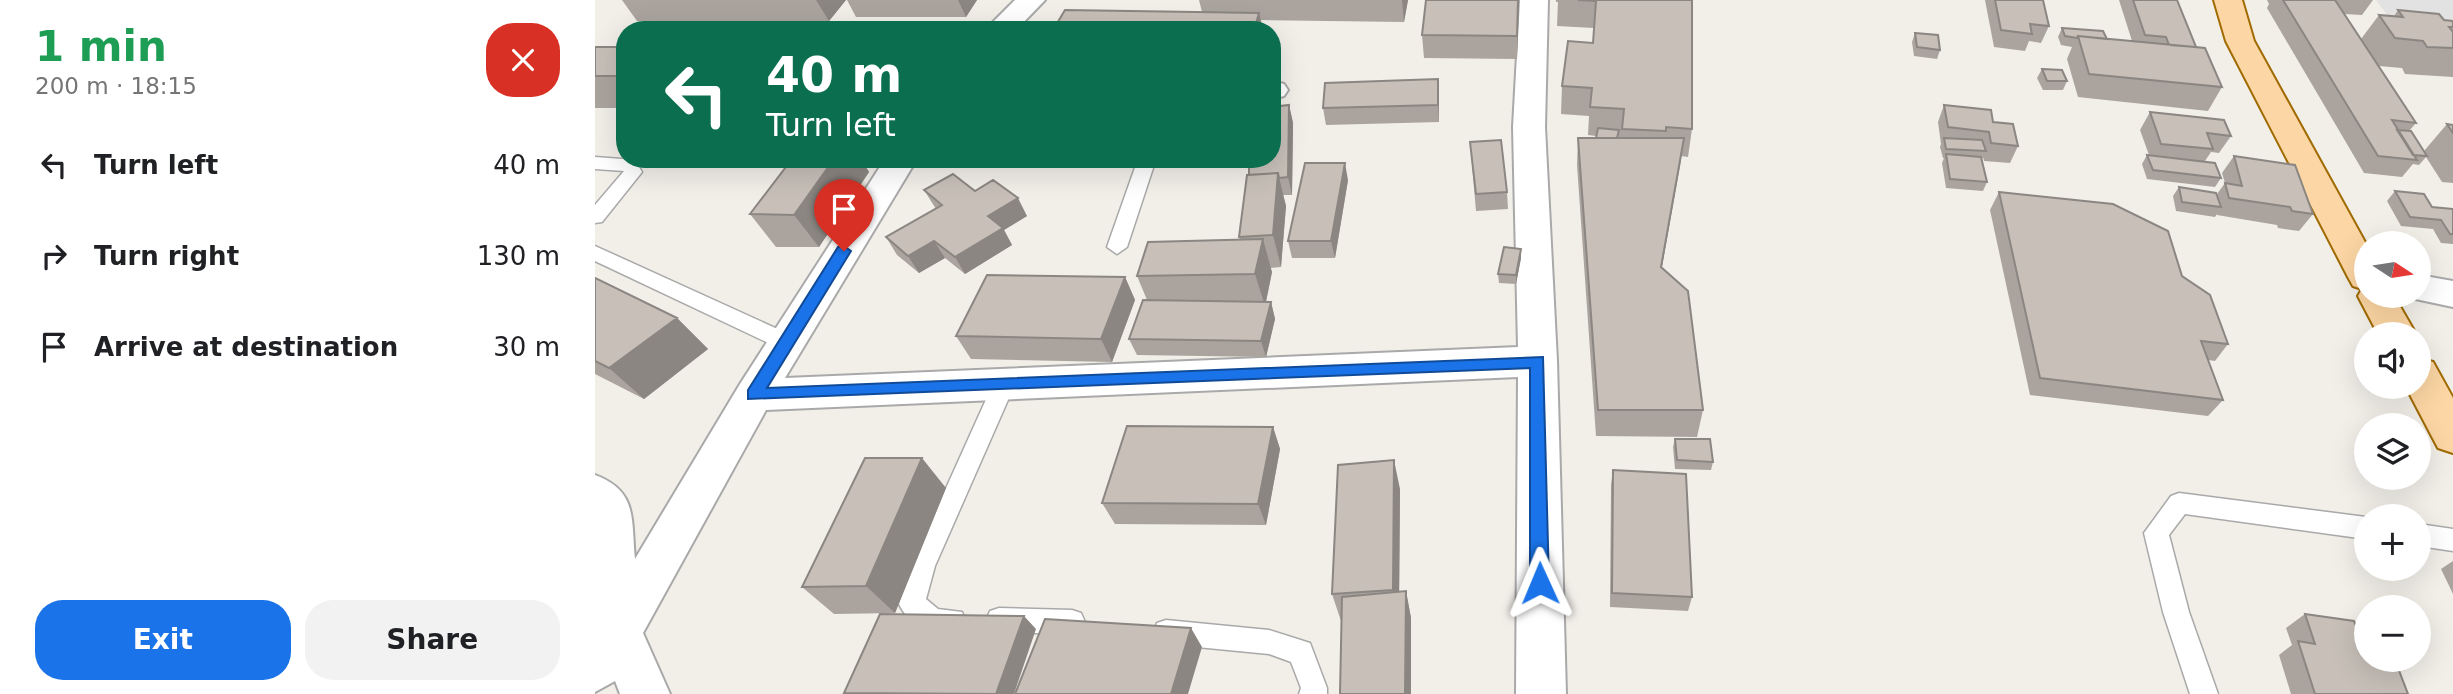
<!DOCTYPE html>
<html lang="en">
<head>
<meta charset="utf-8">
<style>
  :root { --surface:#fff; --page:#f2f2f2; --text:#202124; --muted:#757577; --accent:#1a73e8 }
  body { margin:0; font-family:"DejaVu Sans",sans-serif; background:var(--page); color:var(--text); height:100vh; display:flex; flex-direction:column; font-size:26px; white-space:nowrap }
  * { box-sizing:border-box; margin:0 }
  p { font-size:23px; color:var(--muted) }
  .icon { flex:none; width:38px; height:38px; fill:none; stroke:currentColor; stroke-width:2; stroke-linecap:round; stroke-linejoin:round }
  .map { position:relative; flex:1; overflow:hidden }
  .side { display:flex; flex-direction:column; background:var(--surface); width:595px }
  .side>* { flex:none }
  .guide { position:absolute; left:21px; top:21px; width:665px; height:147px; border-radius:28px; box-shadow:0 7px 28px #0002; background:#0b6e4f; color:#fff; overflow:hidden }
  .needle { width:46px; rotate:102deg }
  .buttons { position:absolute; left:1759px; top:231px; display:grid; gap:14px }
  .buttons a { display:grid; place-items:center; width:77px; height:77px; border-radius:50%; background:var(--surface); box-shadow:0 7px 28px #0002; font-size:35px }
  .pin { position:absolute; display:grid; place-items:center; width:60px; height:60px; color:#fff; margin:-72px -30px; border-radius:50% 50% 50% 0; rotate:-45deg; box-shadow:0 0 7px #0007 }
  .pin .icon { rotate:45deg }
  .me { position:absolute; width:77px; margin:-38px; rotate:359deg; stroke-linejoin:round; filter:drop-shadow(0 0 5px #0008) }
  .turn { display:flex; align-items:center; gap:24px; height:147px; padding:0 35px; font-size:32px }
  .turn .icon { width:91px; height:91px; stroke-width:2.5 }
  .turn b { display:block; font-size:49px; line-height:60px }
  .round { display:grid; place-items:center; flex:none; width:74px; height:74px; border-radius:28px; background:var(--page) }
  .overview { display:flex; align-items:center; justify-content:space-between; height:119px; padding:0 35px }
  h1 { font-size:42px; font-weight:700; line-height:52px; color:#1e9e55 }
  .button { display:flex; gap:14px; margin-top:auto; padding:14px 35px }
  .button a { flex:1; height:80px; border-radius:28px; background:var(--accent); color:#fff; font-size:28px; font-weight:700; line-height:80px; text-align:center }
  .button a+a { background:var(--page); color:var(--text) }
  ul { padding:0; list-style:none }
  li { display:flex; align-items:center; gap:21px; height:91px; padding:0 35px }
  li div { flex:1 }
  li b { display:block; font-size:26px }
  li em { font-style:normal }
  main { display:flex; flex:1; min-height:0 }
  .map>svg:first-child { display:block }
  .parking { fill:#e2e2e2 }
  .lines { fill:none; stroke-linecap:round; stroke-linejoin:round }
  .lane-casing { stroke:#a9a9a9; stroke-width:3 }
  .street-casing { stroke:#a9a9a9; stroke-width:4 }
  .primary-casing { stroke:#a06b00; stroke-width:4 }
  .lane { fill:#fff; fill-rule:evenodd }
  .street { fill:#fff; fill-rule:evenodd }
  .primary { fill:#fcd6a4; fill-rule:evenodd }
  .wall { fill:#aba49e }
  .shaded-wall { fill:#8b8681 }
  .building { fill:#c7bfb8; stroke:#8b8681; stroke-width:2 }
  .route { fill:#1a73e8; stroke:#114b97; stroke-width:2 }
</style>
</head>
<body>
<main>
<section class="side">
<div class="overview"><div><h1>1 min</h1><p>200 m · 18:15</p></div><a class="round" style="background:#d93025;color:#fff"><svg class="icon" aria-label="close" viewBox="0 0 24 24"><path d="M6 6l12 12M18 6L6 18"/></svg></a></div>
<ul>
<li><svg class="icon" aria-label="left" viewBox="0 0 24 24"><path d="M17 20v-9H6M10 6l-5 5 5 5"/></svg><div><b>Turn left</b></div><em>40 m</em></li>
<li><svg class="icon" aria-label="right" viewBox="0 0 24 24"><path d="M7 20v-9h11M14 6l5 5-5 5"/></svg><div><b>Turn right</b></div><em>130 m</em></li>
<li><svg class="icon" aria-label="arrive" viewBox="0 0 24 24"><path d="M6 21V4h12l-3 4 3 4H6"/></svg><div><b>Arrive at destination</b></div><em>30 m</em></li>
</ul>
<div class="button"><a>Exit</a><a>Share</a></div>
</section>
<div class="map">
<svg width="1858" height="694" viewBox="0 0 1858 694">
  <rect width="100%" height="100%" fill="#f2efe9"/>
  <path class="parking" d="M1781,0H1858V21L1793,16Z"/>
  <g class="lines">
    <defs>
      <path id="lane" d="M0,157L40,160L47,172L7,222L0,223V205L29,171L0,169Z
        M543,159H561L532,247L522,254L512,247Z
        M0,246L198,336L201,342L198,348H184L0,261Z
        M409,375L417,378L420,384L340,566L331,599L343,609L367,612L371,621L367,630C343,639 315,628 304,604L316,566L398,384L401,378Z
        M1584,493L1771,517V539L1590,514L1574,535L1594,612L1623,694H1595L1568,612L1549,533L1576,496Z
        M1824,524L1858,529V551L1824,546Z
        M404,608L477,610L486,613L490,622L486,631L477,634L404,632L395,629L391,620L395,611Z
        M571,620L674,630L715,643L732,688V694H704L706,688L696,662L674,654L571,644L562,641L558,632L562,623Z"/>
      <path id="street" d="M420,0H450L421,30H390Z
        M925,0H953L950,127L962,361L971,694H921L923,377L171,410L48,633L75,694H25L20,681L0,692V475C43,491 36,519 40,559L145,384L290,159H322L190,378L923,347L918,127Z
        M677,81L689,84L693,90L689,96L677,99Z
        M1824,275L1858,281V307L1811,297L1824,296Z"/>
      <path id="primary" d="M1619,0H1647L1659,41L1771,244V296H1799L1821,334H1783L1763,296L1767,289L1758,286L1753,277L1631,41Z
        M1824,358L1838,362L1858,398V453L1843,448L1811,387H1824Z"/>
    </defs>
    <use href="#lane" class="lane-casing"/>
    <use href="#street" class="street-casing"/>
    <use href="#primary" class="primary-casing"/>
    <use href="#lane" class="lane"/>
    <use href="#street" class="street"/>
    <use href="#primary" class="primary"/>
  </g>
  <path class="wall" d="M27,0H251L234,21H42Z
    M252,0H382L371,17H261Z
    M604,0H813L809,22L666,20L668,30H458L607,12Z
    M831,0H924L922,59L829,58L827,35Z
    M961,0H1097V129L1093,157L1086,156L1067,267L1108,410L1102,437L1001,436L982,165L983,138H1001V136L993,135L994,116L966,114L967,86L998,43L999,28L962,26L963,2H961Z
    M1390,0H1448L1454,26L1446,43L1434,41L1430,51L1399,47Z
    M1524,0H1582L1601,47L1627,87L1613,111L1483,97L1472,59L1477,47L1466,45L1463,37L1467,28L1512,39L1537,41Z
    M1672,0H1778L1767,15L1749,14L1766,39L1784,15L1799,16L1803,10L1849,20L1858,21V77L1810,74L1807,68L1784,66L1821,123L1814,131L1829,151L1852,124L1858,125V183L1847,182L1831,157L1824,165L1818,164L1807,177L1769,173L1672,8L1674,4Z
    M1320,33L1345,50L1342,59L1319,56L1317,42Z
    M0,47H30V108H0Z
    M1447,69L1472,81L1468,90H1448L1442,78Z
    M844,96V122L731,125L728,108Z
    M694,105L698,123L697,195H688L691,206L686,267L675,268L677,272L671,302H676L680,319L671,357L542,355L534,339L552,300L542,276L645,240L644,237Z
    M1349,105L1398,122L1423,146L1415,163L1389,161L1388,157L1387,160L1392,182L1388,191L1351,188L1347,163L1349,158H1348L1345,147L1346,144L1343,122Z
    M1555,112L1636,136L1624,153L1616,152L1610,161L1626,178L1620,187L1552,179L1547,164L1552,155H1554L1545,130Z
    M875,142L912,192L913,209L881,211Z
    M1639,156L1718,214L1704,231L1683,228L1682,225L1622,215V214L1620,217L1581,211L1578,196L1584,187L1622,194L1630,183L1627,173Z
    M269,164L274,172L224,247H181L155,214Z
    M753,180L740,258H697L693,241Z
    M329,190L380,191L432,216L409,230L417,245L370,274L350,258L324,273L302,255L291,237L341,209Z
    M1800,191L1837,207L1858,209V244L1846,243L1838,229L1806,226L1792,201Z
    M1404,192L1587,276L1633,344L1620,361L1613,360L1628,400L1613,416L1435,395L1395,210Z
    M926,258L921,284L904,283L903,274Z
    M530,277L540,300L517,362L376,359L361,336Z
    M0,278L82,318L113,349L49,399L0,374Z
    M678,427L685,449L671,525L520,524L507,503Z
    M1080,439L1118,462L1116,470L1080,469L1078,447Z
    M1018,470L1097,597L1093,611L1015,607L1016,485Z
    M351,488L300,613L239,614L207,587Z
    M805,489L804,592L811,591L816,618V694H745L747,621H746L737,594Z
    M1858,561V594L1846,569Z
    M1710,614L1769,649L1813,694H1696L1684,655L1697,645L1691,628Z"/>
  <path class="shaded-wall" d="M221,0H251L234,21Z
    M363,0H382L371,17Z
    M807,0H813L809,22Z
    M923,0H924L922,59V36Z
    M664,13L668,30H659Z
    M843,79L844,96V122L843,105Z
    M694,105L698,123L697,195L693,177Z
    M1089,138L1085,166L1062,294L1066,267Z
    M239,159H272L269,164L274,172L224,247L199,215Z
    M750,163L753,180L740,258L736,241Z
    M683,173L691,206L686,267L678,235Z
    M423,198L432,216L409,230L417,245L370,274L360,257L393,216Z
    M668,239L677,272L670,306L660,274Z
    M339,241L350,258L324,273L313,256Z
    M926,249V258L921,284V275Z
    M530,277L540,300L517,362L506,339Z
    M676,302L680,319L671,357L666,341Z
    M82,318L113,349L49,399L14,368Z
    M678,427L685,449L671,525L663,504Z
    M327,458L351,488L300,613L271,586Z
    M799,460L805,489L804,617L798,590Z
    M811,591L816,618V694H810Z
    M429,616L441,629L419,694H401Z
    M596,628L607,647L593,694H576Z"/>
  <path class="building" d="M831,0H923L922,36L827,35Z
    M983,0H1097V129L1071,127V131L1027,129L1029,109L995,107L997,88L967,86L973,41L998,43L1001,1Z
    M1400,0H1448L1454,26L1435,24L1437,34L1406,30Z
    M1538,0H1582L1601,47L1574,45L1571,37L1550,35Z
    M1688,0H1740L1821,123L1797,120L1822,160L1783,156Z
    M470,10L664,13L659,30H458Z
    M1803,10L1844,14L1849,20L1858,21V27H1854L1858,32V48L1832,47L1828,41L1800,38L1784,15L1808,17Z
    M1467,28L1508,31L1512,39L1483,36L1482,38L1470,36Z
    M1320,33L1343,35L1345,50L1322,47Z
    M1483,36L1610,48L1627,87L1494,74Z
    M0,47H30V76H0Z
    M1447,69L1467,70L1472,81H1452Z
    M843,79V105L728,108L730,83Z
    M694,105L693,177L684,178L683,173L654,175V159H677V107Z
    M1349,105L1396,110L1398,122L1418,124L1423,146L1396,143L1394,132L1353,127Z
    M1555,112L1629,120L1636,136L1612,133L1618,149L1566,144Z
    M1852,124L1858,125V133Z
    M1003,128L1024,130L1022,138H1001Z
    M1802,130L1816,131L1832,156L1818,155Z
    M983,138H1089L1066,267L1093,291L1108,410H1003Z
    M1349,138L1387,140L1391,151L1351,149Z
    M906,140L912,192L881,194L875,142Z
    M1351,154L1386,157L1392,182L1355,179Z
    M1552,155L1620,163L1626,178L1558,170Z
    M1639,156L1700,165L1718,214L1697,211L1695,207L1634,198L1630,183L1647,186Z
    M197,159H239L199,215L155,214Z
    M710,163H750L736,241H693Z
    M683,173L678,235L644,237L652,175Z
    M358,174L380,191L398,180L423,198L393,216L408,228L360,257L339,241L313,256L291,237L347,205L329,190Z
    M1584,187L1621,193L1626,207L1587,202Z
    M1800,191L1829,194L1837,207L1858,209V234H1855L1846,220L1815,217Z
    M1404,192L1518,204L1573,231L1587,276L1615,295L1633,344L1606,341L1628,400L1445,378Z
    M668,239L660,274L542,276L553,242Z
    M909,247L926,249L921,275L903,274Z
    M392,275L530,277L506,339L361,336Z
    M0,278L82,318L14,368L0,361Z
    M548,300L676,302L666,341L534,339Z
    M532,426L678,427L663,504L507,503Z
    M1080,439H1115L1118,462L1082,460Z
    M270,458H327L271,586L207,587Z
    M799,460L798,590L737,594L743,465Z
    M1018,470L1091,474L1097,597L1017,593Z
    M811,591L810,694H745L747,597Z
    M285,614L429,616L401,694L249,693Z
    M1710,614L1759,621L1769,649L1771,650V660H1800L1813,694H1720L1703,641L1720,644Z
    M450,619L596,628L576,694H420Z"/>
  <path class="route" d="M249,246L256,251L172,388L948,357L954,583L952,589L945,592L938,589L935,583V368L153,399V390L243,247Z"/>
</svg>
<div class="buttons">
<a><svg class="needle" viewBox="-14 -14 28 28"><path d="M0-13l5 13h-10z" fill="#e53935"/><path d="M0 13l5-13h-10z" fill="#757577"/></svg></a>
<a><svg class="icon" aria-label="sound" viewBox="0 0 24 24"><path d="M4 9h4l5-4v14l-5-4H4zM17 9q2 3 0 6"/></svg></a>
<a><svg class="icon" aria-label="layers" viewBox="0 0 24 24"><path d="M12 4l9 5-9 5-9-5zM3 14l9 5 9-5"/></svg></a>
<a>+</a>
<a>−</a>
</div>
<div class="pin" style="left:249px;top:251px;background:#d93025"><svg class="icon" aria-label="arrive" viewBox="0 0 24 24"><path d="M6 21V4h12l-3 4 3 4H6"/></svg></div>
<svg class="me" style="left:945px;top:583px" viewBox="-20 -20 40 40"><path d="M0-17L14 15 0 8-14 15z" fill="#1a73e8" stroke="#fff" stroke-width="4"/></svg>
<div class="guide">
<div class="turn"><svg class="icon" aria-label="left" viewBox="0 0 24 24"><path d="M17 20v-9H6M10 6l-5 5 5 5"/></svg><div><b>40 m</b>Turn left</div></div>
</div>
</div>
</main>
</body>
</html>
